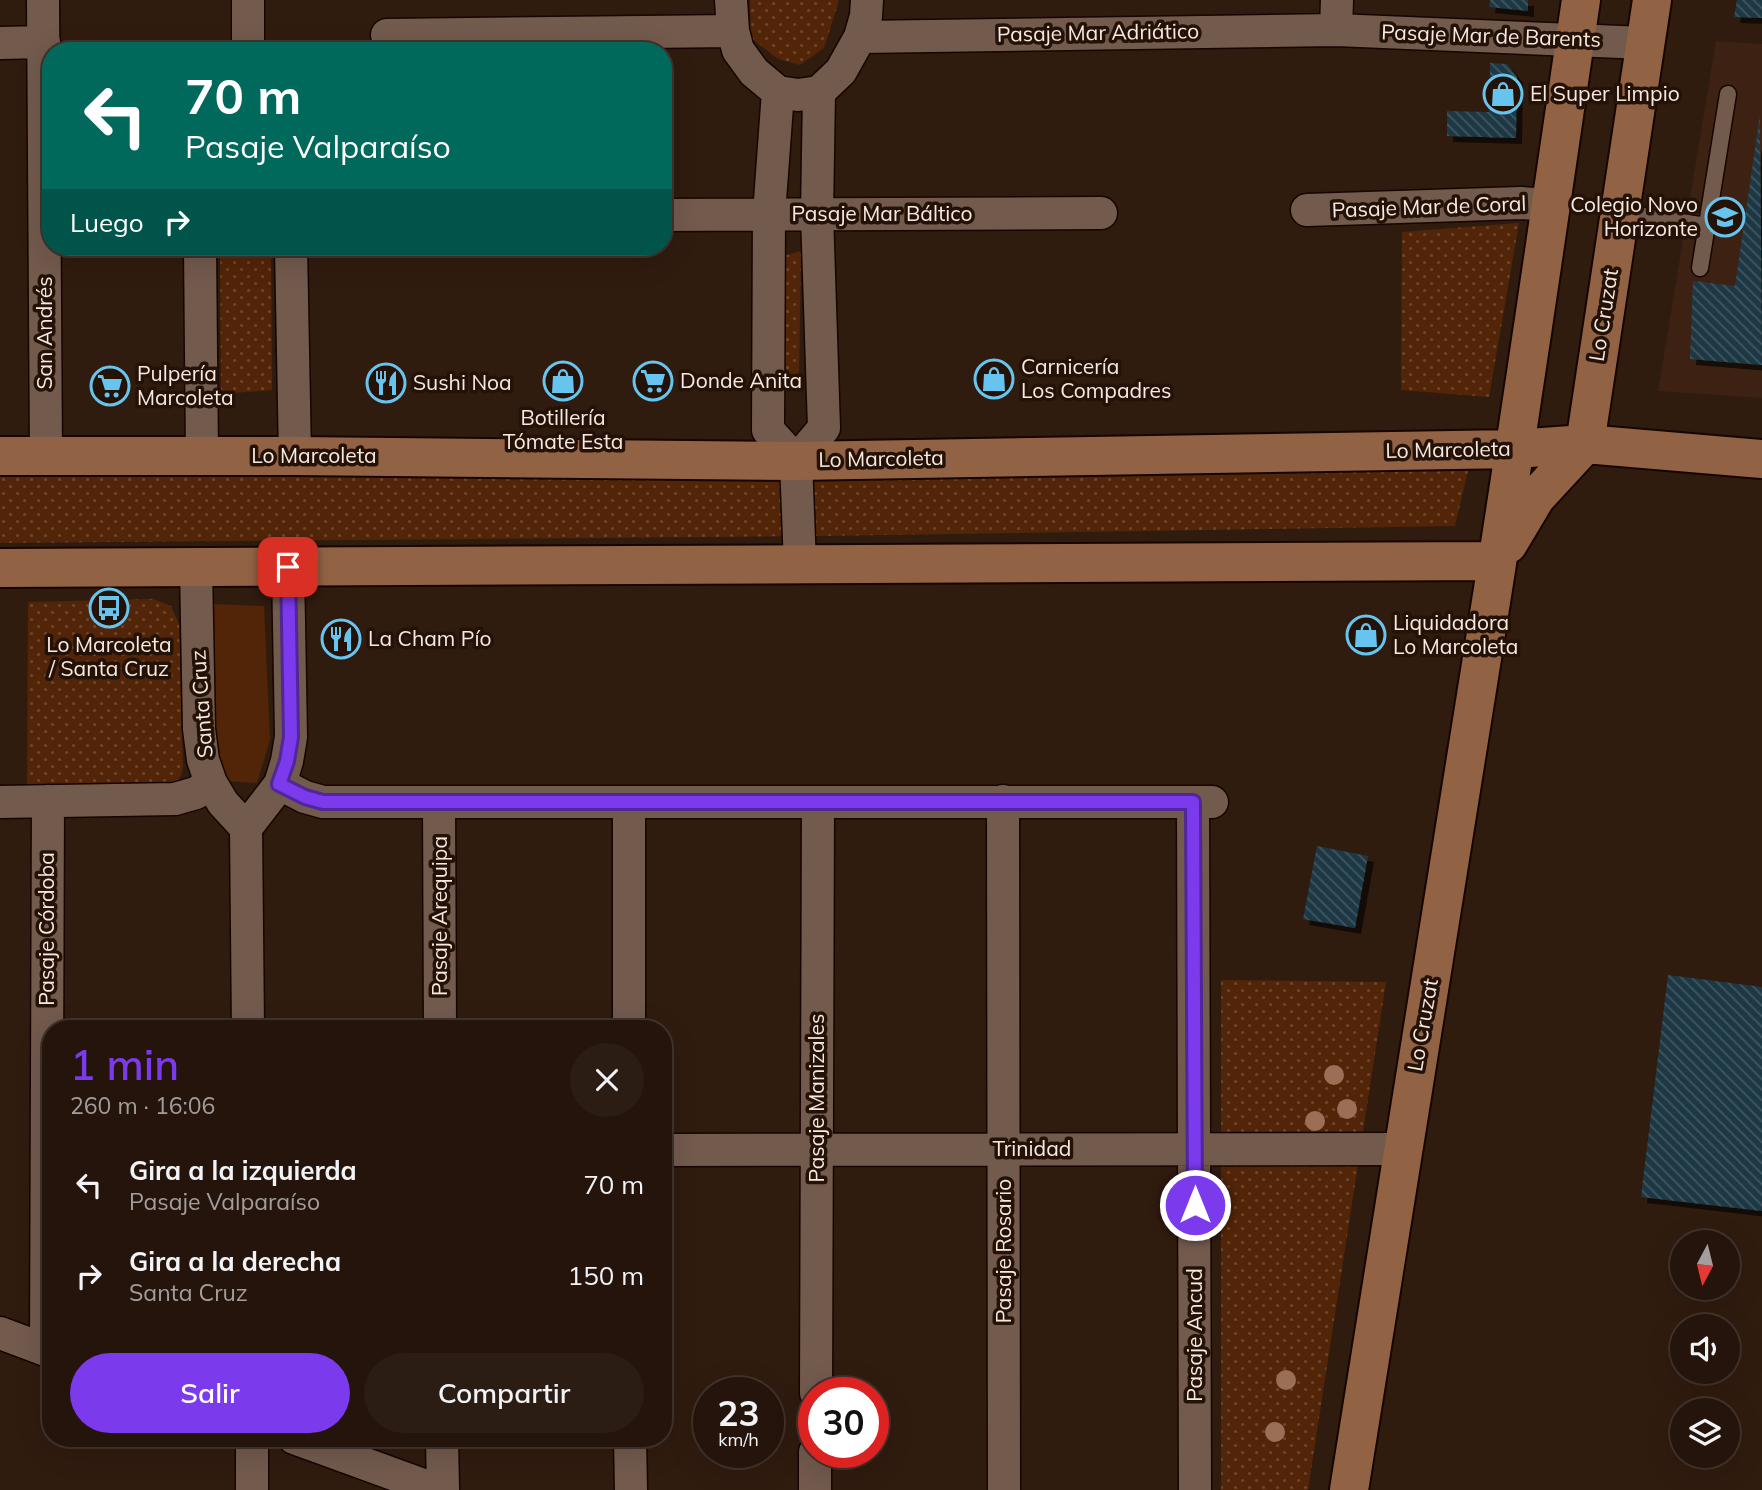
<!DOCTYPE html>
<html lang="es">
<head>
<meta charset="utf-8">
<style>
  :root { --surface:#24140b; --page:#2c1d14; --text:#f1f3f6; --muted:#a39e9d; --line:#41332c; --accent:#7c3aed }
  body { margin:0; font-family:Mulish,sans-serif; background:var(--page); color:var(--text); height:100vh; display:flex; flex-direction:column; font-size:26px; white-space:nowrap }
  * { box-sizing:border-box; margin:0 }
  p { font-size:23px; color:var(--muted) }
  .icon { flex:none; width:38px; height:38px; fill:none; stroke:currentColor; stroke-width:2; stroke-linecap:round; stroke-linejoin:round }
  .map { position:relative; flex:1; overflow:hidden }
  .details { position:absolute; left:42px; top:1020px; width:630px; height:427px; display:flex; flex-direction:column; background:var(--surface); border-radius:28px; box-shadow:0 7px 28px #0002,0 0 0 2px var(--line) }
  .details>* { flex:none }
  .top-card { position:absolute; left:42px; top:42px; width:630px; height:214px; border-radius:28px; box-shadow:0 7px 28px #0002,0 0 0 2px var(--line); background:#00695c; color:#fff; overflow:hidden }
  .needle { width:46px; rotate:187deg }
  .buttons { position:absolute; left:1670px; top:1230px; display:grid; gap:14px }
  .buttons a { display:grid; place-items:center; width:70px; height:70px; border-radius:50%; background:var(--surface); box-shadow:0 7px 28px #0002,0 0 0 2px var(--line); font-size:35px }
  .speed { position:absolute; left:693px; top:1377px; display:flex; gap:14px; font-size:35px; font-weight:700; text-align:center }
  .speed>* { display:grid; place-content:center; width:91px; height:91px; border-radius:50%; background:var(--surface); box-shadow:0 7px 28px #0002,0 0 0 2px var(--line); line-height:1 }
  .speed small { font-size:18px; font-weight:400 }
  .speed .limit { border:10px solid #d22; background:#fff; color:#111 }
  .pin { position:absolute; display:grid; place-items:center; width:60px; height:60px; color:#fff; margin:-30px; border-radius:14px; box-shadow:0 4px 10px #0006 }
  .me { position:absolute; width:77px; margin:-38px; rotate:0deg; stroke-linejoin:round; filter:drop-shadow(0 0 5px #0008) }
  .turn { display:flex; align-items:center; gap:24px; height:147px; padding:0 28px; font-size:32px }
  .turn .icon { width:91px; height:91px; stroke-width:2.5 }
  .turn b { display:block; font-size:49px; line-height:60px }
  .then { display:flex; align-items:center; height:66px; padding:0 28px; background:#0003; gap:14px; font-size:26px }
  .round { display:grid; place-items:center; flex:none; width:74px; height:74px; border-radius:37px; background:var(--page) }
  .summary { display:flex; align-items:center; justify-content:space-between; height:119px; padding:0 28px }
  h1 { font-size:42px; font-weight:600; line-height:52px; color:var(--accent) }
  .button { display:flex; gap:14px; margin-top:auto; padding:14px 28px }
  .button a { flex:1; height:80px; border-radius:42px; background:var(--accent); color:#fff; font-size:28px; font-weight:600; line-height:80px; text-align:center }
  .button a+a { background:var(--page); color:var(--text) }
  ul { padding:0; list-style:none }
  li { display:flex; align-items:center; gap:21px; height:91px; padding:0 28px }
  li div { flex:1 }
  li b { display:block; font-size:26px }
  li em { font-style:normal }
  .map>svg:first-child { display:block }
  .built { fill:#3d2213 }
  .grass { fill:#522508 }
  .park { fill:url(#park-dots) }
  .building { fill:url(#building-back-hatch); filter:url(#shadow) }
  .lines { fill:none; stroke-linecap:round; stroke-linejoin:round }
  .lane-casing { stroke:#170500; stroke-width:19 }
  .street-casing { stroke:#170500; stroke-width:35 }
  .secondary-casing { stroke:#170500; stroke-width:42 }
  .lane { stroke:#725a4d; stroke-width:16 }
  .street { stroke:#725a4d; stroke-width:32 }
  .secondary { stroke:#926245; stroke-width:38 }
  .tree { fill:#9b6f56 }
  .route-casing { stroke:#51269a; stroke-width:18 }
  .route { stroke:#7c3aed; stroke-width:12 }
  .labels { text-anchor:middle; stroke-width:7; stroke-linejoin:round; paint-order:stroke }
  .street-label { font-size:21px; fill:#f7e8e1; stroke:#251207 }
  .poi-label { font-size:21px; fill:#f7e8e1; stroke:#251207; text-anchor:start }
</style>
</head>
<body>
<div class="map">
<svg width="1762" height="1490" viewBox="0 0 1762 1490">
  <defs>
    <pattern id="park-dots" width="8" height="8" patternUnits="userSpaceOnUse" patternTransform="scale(1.75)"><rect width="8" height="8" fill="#522508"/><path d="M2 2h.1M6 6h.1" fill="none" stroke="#6c452c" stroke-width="1.8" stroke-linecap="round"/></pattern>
    <pattern id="building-back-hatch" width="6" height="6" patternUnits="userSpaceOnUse" patternTransform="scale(1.75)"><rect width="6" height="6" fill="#1f3945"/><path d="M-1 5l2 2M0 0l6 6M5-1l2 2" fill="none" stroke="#405660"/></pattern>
    <filter id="shadow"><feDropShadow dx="6" dy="6" stdDeviation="0" flood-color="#0009"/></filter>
  </defs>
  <rect width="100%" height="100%" fill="#301b0f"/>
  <path class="built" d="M1716,41L1762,44V398L1658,391Z"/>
  <path class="grass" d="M212,604L264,606L270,740L257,783L224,781L209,742Z"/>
  <path class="park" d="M750,0H838V4L824,48L800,65L778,59L751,38Z
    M1519,223L1489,397L1401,390L1402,232Z
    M220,247H271L272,390L221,394Z
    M801,251L799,378L781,376L780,257Z
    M1468,471L1455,526L821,536L0,543V474Z
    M153,599L171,606L179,624L183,764L182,774L175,784L27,787L28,602Z
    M1221,980L1386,982L1308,1490H1221Z"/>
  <path class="building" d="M1490,0H1528V11L1489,7Z
    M1737,0H1762V18L1734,17Z
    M1490,63L1507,64L1517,77L1516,138L1447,136V111L1489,112Z
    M1760,115L1762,365L1690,359L1693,281L1735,286Z
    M1317,846L1368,856L1355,928L1303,919Z
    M1668,975L1762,987V1211L1641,1197Z"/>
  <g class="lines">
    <defs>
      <path id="lane" d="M1620,212L1706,226
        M1700,268L1728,94"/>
      <path id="street" d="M43,0L46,456
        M248,0V51
        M731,0L733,31L738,50L754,72L778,92L798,95L819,92L841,71L860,37L866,16L867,0
        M1336,30L1337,0
        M387,35L733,31
        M860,37L1336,30L1645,43
        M0,43L44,42
        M778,92L769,214L768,430L796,461L800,565
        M1307,210L1521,203L1551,205
        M663,215L1101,213
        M200,247L202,456
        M291,247L295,456
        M796,461L824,428L817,214L819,92
        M196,567L199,729L203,760L211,783L223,803L246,828
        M280,784L305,797L323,802H1212
        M1003,801L1004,1490
        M0,802L175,799L196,793L211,783
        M439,802L440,1029
        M1193,802L1195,1490
        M629,803V1029
        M248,1029L246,828L280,784L287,761L291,737L288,567
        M663,1150L1401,1149
        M0,1333L51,1352
        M46,1350L48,801
        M816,1393L818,803
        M294,1438L437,1490
        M442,1438L443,1490
        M630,1438L631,1490
        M252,1490V1438
        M815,1490V1452"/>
      <path id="secondary" d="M0,456H295L796,461L1515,449L1585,444L1762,459
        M1508,544L1536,497L1585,444L1652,0
        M0,568L1497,561
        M1349,1490C1392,1210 1439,931 1483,652C1518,435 1549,217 1581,0"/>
    </defs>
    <use href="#lane" class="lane-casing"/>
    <use href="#street" class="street-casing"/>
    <use href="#secondary" class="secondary-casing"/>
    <use href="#lane" class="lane"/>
    <use href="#street" class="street"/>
    <use href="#secondary" class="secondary"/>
  </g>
  <g class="tree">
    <circle cx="1334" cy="1075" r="10"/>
    <circle cx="1347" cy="1109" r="10"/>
    <circle cx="1315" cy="1121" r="10"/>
    <circle cx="1286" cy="1380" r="10"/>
    <circle cx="1275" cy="1432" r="10"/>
  </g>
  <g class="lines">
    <defs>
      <path id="route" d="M288,567L291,737L287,761L279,784L305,797L323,802H1193L1195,1205"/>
    </defs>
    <use href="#route" class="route-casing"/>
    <use href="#route" class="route"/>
  </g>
  <defs>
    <symbol id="shop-ring" viewBox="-11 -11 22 22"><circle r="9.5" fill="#251207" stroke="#67c4ef" stroke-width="1.5"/><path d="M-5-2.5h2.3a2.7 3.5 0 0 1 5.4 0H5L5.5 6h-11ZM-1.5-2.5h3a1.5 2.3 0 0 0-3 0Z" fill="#67c4ef"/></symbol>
    <symbol id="school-ring" viewBox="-11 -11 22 22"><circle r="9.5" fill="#251207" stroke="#67c4ef" stroke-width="1.5"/><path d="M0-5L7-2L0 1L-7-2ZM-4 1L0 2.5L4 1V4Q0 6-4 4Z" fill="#67c4ef"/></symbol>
    <symbol id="supermarket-ring" viewBox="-11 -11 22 22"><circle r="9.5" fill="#251207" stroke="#67c4ef" stroke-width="1.5"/><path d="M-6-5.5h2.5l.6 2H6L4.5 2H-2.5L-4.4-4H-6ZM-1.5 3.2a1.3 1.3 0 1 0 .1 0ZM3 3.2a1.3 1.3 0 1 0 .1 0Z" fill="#67c4ef"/></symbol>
    <symbol id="restaurant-ring" viewBox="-11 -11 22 22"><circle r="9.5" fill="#251207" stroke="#67c4ef" stroke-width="1.5"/><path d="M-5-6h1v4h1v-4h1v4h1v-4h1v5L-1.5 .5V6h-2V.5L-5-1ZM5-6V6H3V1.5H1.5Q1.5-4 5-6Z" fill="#67c4ef"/></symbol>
    <symbol id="bus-ring" viewBox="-11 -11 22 22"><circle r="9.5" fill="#251207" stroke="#67c4ef" stroke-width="1.5"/><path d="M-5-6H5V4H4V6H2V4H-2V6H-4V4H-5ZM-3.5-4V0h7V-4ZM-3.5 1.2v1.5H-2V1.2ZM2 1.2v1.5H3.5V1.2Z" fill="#67c4ef"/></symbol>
  </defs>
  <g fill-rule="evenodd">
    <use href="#shop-ring" x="1481" y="72" width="44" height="44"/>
    <use href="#school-ring" x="1703" y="195" width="44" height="44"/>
    <use href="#shop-ring" x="972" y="357" width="44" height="44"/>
    <use href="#shop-ring" x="541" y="359" width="44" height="44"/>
    <use href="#supermarket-ring" x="631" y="359" width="44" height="44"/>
    <use href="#restaurant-ring" x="364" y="361" width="44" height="44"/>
    <use href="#supermarket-ring" x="88" y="364" width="44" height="44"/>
    <use href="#bus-ring" x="87" y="586" width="44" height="44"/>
    <use href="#shop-ring" x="1344" y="613" width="44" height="44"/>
    <use href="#restaurant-ring" x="319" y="617" width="44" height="44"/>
  </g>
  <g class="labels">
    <g class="street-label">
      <text transform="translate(1098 33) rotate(-1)" y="7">Pasaje Mar Adriático</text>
      <text transform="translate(1491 36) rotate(2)" y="7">Pasaje Mar de Barents</text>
      <text transform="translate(1429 207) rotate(-2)" y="7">Pasaje Mar de Coral</text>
      <text x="882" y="221">Pasaje Mar Báltico</text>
      <text transform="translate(1604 315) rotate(-81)" y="7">Lo Cruzat</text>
      <text transform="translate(45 333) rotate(-90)" y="7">San Andrés</text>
      <text transform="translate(1448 450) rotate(-1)" y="7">Lo Marcoleta</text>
      <text x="314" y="463">Lo Marcoleta</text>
      <text transform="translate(881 459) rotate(-1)" y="7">Lo Marcoleta</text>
      <text transform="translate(202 704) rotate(-94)" y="7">Santa Cruz</text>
      <text transform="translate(440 916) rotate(-90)" y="7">Pasaje Arequipa</text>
      <text transform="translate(47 929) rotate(-90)" y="7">Pasaje Córdoba</text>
      <text transform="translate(1423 1025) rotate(-80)" y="7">Lo Cruzat</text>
      <text transform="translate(817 1098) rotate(-90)" y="7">Pasaje Manizales</text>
      <text x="1032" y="1156">Trinidad</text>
      <text transform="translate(1004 1251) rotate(-90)" y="7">Pasaje Rosario</text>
      <text transform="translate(1195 1335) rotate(-90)" y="7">Pasaje Ancud</text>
    </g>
    <g class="poi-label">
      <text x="1530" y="101">El Super Limpio</text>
      <text x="1698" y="212" text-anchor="end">Colegio Novo<tspan x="1698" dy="24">Horizonte</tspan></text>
      <text x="1021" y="374">Carnicería<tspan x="1021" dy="24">Los Compadres</tspan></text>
      <text x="137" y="381">Pulpería<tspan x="137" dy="24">Marcoleta</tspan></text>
      <text x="680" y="388">Donde Anita</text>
      <text x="413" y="390">Sushi Noa</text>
      <text x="563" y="425" text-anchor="middle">Botillería<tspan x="563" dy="24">Tómate Esta</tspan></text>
      <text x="1393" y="630">Liquidadora<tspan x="1393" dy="24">Lo Marcoleta</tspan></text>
      <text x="368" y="646">La Cham Pío</text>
      <text x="109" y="652" text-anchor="middle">Lo Marcoleta<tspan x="109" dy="24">/ Santa Cruz</tspan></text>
    </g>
  </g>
</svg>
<div class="buttons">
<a><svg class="needle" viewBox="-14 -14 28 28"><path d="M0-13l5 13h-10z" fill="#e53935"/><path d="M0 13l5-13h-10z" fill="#a39e9d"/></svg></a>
<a><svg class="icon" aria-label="sound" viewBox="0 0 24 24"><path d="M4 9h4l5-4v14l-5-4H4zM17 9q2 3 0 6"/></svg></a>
<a><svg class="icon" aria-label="layers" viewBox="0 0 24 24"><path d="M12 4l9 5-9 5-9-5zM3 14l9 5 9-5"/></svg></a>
</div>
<div class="speed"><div>23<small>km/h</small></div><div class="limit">30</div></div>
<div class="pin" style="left:288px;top:567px;background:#d93025"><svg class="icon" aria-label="arrive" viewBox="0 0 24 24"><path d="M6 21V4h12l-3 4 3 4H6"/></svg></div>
<svg class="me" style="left:1195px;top:1205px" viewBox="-20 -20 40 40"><circle r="17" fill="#7c3aed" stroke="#fff" stroke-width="3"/><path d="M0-11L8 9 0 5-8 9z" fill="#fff"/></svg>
<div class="top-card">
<div class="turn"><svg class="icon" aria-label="left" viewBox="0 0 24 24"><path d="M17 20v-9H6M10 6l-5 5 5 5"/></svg><div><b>70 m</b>Pasaje Valparaíso</div></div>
<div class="then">Luego<svg class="icon" aria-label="right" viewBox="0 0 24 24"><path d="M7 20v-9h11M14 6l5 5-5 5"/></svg></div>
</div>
<section class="details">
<div class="summary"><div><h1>1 min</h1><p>260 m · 16:06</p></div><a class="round"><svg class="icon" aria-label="close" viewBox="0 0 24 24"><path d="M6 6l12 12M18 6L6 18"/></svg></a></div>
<ul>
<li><svg class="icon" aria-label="left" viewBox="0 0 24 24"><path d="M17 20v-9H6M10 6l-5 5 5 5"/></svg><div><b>Gira a la izquierda</b><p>Pasaje Valparaíso</p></div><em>70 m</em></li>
<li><svg class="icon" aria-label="right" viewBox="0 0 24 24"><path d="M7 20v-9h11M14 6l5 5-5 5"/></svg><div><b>Gira a la derecha</b><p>Santa Cruz</p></div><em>150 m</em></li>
</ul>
<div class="button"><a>Salir</a><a>Compartir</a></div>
</section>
</div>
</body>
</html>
